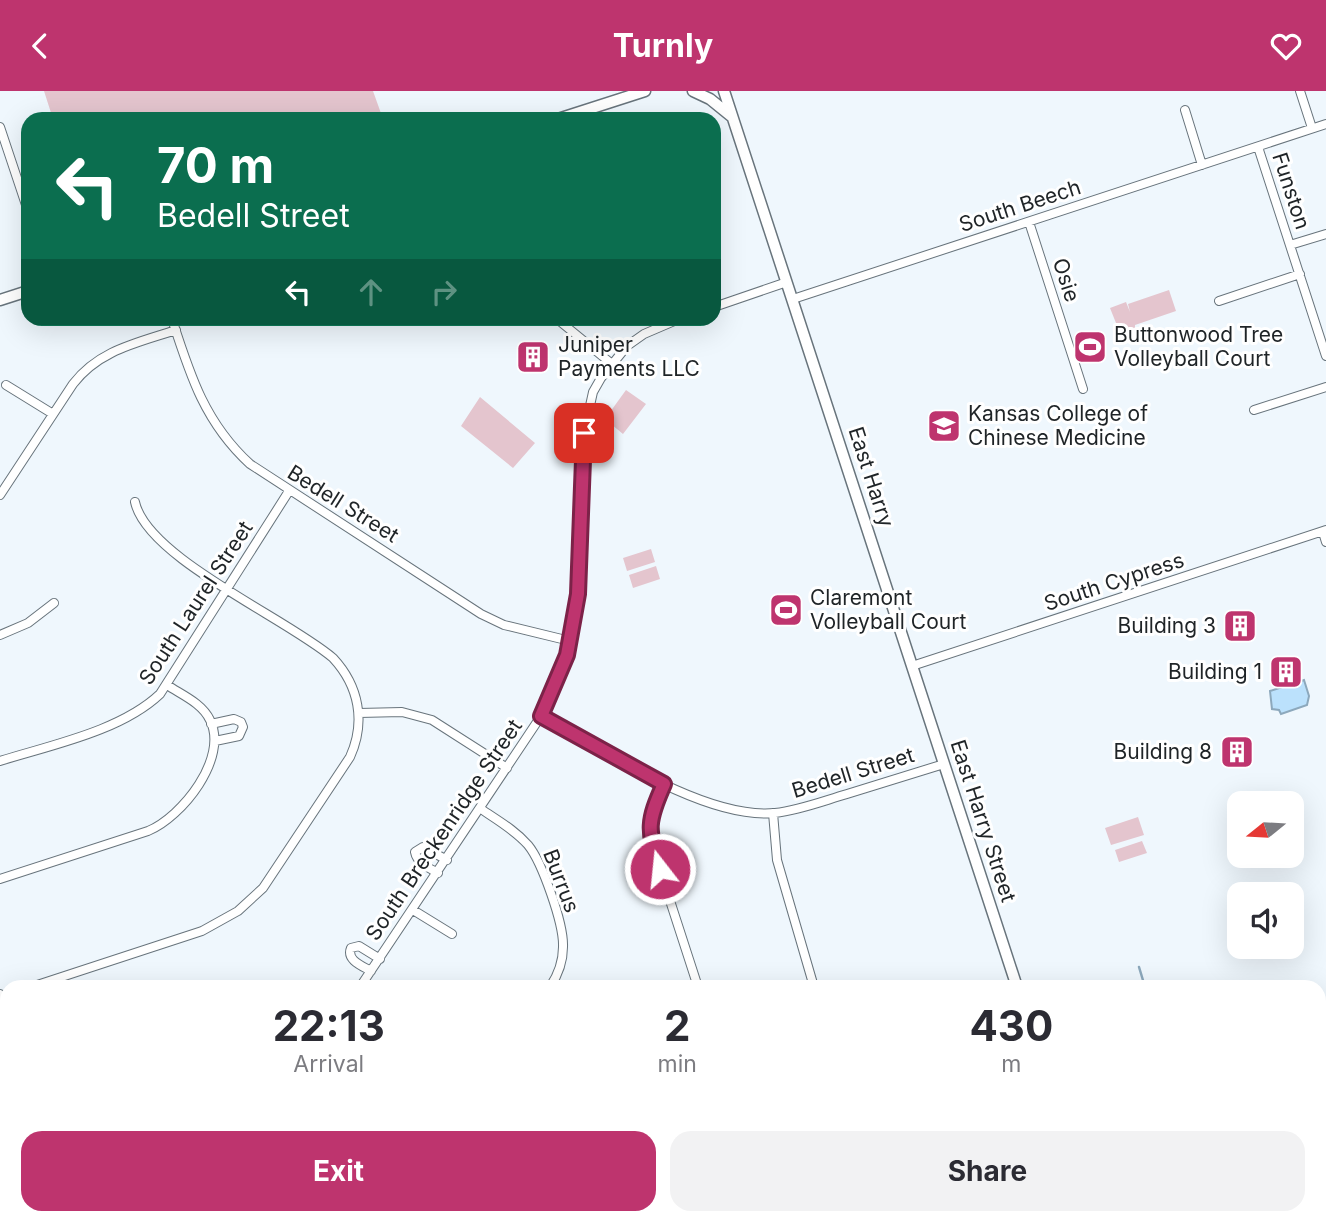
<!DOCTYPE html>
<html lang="en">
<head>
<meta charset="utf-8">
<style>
  :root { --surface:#fff; --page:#f2f2f3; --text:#2b2b33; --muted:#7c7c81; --accent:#be346e }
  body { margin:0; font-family:Inter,sans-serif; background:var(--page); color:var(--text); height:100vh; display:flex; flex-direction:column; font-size:26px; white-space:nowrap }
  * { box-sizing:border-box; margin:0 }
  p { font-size:23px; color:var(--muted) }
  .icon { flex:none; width:38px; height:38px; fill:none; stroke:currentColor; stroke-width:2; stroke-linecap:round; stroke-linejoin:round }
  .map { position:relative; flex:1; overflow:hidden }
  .details { position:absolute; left:0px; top:889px; width:1326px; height:245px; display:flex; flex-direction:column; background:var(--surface); border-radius:21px 21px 0 0; box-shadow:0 7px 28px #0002 }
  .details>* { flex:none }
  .banner { position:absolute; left:21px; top:21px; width:700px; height:214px; border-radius:21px; box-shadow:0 7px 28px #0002; background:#0b6e4f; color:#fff; overflow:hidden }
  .needle { width:46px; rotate:252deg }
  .fabs { position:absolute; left:1227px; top:700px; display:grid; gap:14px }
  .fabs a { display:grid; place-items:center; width:77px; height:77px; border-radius:14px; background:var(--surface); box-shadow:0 7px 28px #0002; font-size:35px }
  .pin { position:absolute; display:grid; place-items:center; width:60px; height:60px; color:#fff; margin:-30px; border-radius:14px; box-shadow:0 4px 10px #0006 }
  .me { position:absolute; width:77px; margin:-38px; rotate:344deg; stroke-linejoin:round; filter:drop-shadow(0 0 5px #0008) }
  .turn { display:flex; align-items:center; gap:24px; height:147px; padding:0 21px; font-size:32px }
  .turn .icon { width:91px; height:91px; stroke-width:2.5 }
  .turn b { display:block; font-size:49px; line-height:60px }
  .lanes { display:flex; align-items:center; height:66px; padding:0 21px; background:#0003; justify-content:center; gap:35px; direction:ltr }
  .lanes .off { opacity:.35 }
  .eta { display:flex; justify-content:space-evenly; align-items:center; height:119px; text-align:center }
  .eta b { font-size:42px; font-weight:700; line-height:49px }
  .button { display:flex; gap:14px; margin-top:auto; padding:14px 21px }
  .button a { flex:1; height:80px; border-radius:21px; background:var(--accent); color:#fff; font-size:28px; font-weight:700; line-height:80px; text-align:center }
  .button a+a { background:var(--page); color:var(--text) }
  header { display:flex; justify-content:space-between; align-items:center; height:91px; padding:0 21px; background:var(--accent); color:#fff; font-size:32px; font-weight:700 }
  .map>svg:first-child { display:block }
  .green { fill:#e4c5ce }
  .water { fill:#bbe1fc; stroke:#8ca8bc; stroke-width:2 }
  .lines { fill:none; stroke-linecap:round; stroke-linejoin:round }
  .stream { stroke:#8ca8bc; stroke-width:2.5 }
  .minor-casing { stroke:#68747c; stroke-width:10 }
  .secondary-casing { stroke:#68747c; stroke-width:13 }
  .minor { stroke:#fff; stroke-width:8 }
  .secondary { stroke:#fff; stroke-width:10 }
  .route-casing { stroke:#7c2248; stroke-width:18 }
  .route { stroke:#be346e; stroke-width:12 }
  .labels { text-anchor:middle; stroke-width:6; stroke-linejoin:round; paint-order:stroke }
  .street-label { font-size:21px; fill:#1f2427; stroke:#fff }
  .poi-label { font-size:21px; fill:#1f2427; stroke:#fff; text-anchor:start }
</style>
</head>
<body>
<header><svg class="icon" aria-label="back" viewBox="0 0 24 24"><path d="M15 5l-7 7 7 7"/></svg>Turnly<svg class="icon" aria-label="heart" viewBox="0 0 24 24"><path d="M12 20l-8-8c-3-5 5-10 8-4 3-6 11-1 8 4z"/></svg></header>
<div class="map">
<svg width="1326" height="1134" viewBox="0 0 1326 1134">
  <rect width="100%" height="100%" fill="#eff7fd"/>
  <path class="green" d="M44,0H373L383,28H53Z
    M1169,199L1176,220L1135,234V237L1120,242L1110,217L1126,211L1130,221L1128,213Z
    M1093,240L1102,267L1087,272L1078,246Z
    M626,299L646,313L623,343L605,328Z
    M480,306L535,352L513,377L461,335Z
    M651,458L655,471L627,480L623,467Z
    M656,475L660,488L633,497L629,484Z
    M796,506L801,523L777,531L771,514Z
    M1138,726L1144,744L1111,754L1105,737Z
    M1142,750L1147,762L1119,771L1115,759Z"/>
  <path class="water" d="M1304,589L1309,605L1307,614L1281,623L1279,619L1272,618L1270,600Z"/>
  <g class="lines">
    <path class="stream" d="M1139,876L1145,896
      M25,1127L26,1134
      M1217,1127L1219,1134"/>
    <defs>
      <path id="minor" d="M1300,0L1312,37
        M1185,19L1202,74
        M0,36L28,120
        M1258,56L1326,265
        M1029,131L1083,298
        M1290,154L1326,143
        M793,208L1326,33
        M1219,210L1300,183
        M714,216L787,191
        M172,228C190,284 205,332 250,373L481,523L504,534L570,550
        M557,228L612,273
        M6,294L53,323
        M1254,319L1326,296
        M0,404L73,293C99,259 137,252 176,239
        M1323,441L1326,451
        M0,544L28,532L54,512
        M912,575L1326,439
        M359,622L402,621L432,629L507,677
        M541,625C602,659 705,729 775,722C800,719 823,710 847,703C880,693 912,683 944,673
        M211,633L234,628L241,631L243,636L239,645L215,650
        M0,670C51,654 121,640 160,603L289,400
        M664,693L652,720L650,748L698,896
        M481,718C497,729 515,739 528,754C542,771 564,833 563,856C563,871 558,884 550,896
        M773,722L777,769L814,896
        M438,782C429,777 417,772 415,761L423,756L447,769
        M0,788L148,740C182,726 229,667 210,629C202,612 182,604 167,594
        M413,819L452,843
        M371,880C362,875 346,869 351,857L359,855L380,868
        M1224,895L1225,896
        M31,896L202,840L238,820L263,797L350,666C366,631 359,595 333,567C288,528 147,467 135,411
        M360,896L541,625L567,564L578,503L584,342L593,301L601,287L627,255L644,243L679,228
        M0,903L7,924
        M1320,969L1326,967
        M574,1127L576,1134
        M692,1127L695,1134
        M1297,1127L1299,1134
        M317,1134L339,1127
        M799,1134L820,1127"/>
      <path id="secondary" d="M693,0L710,8L731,25
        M724,0L1017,896
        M558,28L645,0
        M0,209L28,200
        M1090,1127L1092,1134"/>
    </defs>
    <use href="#minor" class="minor-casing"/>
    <use href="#secondary" class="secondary-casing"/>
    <use href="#minor" class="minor"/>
    <use href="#secondary" class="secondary"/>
  </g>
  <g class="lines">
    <defs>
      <path id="route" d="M584,342L578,503L567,564L541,625L664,693C647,731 647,738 660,778"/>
    </defs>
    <use href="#route" class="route-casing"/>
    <use href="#route" class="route"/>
  </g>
  <defs>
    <symbol id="stadium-square" viewBox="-11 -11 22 22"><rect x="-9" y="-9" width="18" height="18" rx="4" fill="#be346e" stroke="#fff"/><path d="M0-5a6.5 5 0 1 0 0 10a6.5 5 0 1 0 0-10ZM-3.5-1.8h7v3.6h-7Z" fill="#fff"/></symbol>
    <symbol id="building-square" viewBox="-11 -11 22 22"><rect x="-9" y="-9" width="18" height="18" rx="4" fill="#be346e" stroke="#fff"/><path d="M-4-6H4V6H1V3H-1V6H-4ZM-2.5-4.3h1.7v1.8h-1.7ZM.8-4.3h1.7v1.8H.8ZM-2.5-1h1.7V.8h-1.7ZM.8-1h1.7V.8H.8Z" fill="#fff"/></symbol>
    <symbol id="school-square" viewBox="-11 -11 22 22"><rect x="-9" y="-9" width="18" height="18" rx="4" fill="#be346e" stroke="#fff"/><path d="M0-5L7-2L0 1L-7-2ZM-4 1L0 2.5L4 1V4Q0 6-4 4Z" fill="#fff"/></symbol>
  </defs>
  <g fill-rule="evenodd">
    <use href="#stadium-square" x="1071" y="237" width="38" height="38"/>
    <use href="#building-square" x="514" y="247" width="38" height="38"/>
    <use href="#school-square" x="925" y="316" width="38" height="38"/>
    <use href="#stadium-square" x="767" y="500" width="38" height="38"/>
    <use href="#building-square" x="1221" y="516" width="38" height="38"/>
    <use href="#building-square" x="1267" y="562" width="38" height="38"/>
    <use href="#building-square" x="1218" y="642" width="38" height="38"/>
  </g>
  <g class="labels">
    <g class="street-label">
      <text transform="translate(1291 100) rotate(72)" y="7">Funston</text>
      <text transform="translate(1020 115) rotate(-18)" y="7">South Beech</text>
      <text transform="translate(1066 189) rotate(72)" y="7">Osie</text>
      <text transform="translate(871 386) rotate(72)" y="7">East Harry</text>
      <text transform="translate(343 413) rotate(32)" y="7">Bedell Street</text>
      <text transform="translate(1114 491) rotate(-18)" y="7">South Cypress</text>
      <text transform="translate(196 512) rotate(-57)" y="7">South Laurel Street</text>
      <text transform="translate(853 682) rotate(-17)" y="7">Bedell Street</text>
      <text transform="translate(983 730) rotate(72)" y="7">East Harry Street</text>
      <text transform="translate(444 739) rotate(-56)" y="7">South Breckenridge Street</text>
      <text transform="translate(561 790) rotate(69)" y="7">Burrus</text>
    </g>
    <g class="poi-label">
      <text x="1114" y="251">Buttonwood Tree<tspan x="1114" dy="24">Volleyball Court</tspan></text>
      <text x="558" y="261">Juniper<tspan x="558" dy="24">Payments LLC</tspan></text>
      <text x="968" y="330">Kansas College of<tspan x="968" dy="24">Chinese Medicine</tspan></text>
      <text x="810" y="514">Claremont<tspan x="810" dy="24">Volleyball Court</tspan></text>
      <text x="1216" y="542" text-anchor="end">Building 3</text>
      <text x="1262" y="588" text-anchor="end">Building 1</text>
      <text x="1212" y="668" text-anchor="end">Building 8</text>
    </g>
  </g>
</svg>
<div class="fabs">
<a><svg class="needle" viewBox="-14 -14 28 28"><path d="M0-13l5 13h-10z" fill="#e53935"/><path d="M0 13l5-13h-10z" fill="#7c7c81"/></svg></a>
<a><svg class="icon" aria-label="sound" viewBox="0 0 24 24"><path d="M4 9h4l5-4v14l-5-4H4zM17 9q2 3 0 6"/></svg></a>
</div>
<div class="pin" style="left:584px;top:342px;background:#d93025"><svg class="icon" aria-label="arrive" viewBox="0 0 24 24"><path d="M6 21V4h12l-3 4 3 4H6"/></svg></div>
<svg class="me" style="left:660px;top:778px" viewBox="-20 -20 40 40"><circle r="17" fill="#be346e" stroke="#fff" stroke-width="3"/><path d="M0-11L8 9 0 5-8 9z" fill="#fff"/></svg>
<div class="banner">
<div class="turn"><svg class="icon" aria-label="left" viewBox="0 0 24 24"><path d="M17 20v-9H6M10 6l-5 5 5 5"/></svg><div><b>70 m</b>Bedell Street</div></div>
<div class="lanes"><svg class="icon" aria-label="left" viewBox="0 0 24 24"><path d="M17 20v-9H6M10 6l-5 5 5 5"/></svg><svg class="icon off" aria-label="ahead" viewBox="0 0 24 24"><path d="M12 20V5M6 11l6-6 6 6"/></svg><svg class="icon off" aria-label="right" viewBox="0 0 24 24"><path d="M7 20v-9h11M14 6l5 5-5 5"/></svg></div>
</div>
<section class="details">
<div class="eta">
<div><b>22:13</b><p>Arrival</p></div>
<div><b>2</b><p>min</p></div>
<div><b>430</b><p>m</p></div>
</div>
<div class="button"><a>Exit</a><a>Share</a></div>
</section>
</div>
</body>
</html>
